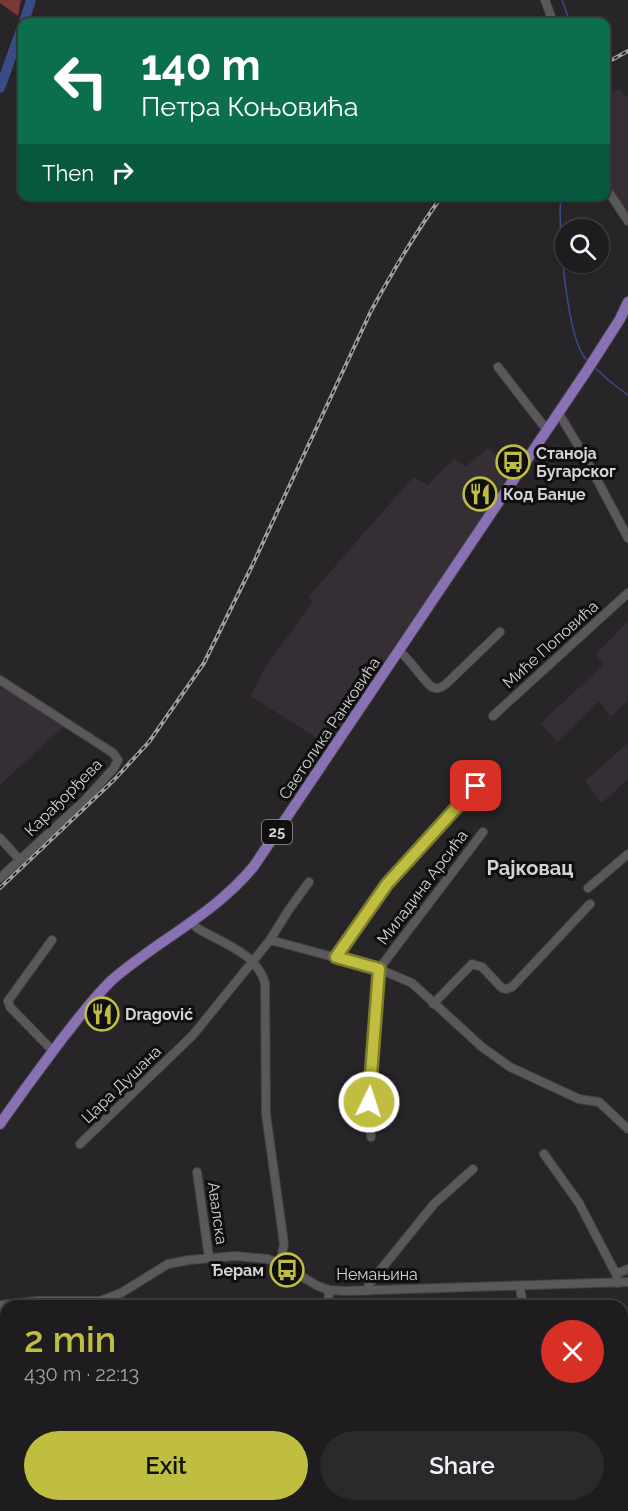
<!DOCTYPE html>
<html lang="en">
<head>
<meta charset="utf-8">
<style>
  :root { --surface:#1e1c1e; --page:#2b292b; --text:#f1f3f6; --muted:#a1a1a4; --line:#3c3a3c; --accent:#bfbe41 }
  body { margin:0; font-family:Raleway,sans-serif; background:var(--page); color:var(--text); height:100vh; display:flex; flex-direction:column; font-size:22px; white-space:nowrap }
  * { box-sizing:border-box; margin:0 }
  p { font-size:20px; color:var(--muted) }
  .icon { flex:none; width:33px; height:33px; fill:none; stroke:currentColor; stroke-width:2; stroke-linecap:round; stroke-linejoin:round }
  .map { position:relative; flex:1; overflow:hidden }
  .details { position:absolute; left:0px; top:1300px; width:628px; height:212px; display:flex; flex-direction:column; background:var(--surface); border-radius:18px 18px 0 0; box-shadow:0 2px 4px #0004,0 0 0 2px var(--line) }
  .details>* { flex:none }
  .guide { position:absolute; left:18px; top:18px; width:592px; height:183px; border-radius:12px; box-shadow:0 2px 4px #0004,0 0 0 2px var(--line); background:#0b6e4f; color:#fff; overflow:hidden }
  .fabs { position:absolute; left:555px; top:219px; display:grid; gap:12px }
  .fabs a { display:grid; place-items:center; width:54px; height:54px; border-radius:50%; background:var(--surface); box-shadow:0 2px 4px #0004,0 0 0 2px var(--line); font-size:30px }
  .pin { position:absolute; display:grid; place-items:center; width:51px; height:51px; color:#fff; margin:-26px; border-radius:12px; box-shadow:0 3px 9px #0006 }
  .me { position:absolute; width:66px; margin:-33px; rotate:4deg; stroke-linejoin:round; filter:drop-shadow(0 0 4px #0008) }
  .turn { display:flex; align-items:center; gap:21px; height:126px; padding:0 24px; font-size:27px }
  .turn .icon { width:78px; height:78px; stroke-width:2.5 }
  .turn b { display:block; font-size:42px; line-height:51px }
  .then { display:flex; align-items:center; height:57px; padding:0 24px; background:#0003; gap:12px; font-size:22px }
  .round { display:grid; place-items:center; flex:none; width:63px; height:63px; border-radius:32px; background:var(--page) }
  .overview { display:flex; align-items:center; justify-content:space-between; height:102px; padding:0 24px }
  h1 { font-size:36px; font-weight:600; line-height:45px; color:var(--accent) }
  .cta { display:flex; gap:12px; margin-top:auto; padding:12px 24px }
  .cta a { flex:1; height:69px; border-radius:36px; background:var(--accent); color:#111; font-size:24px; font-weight:600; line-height:69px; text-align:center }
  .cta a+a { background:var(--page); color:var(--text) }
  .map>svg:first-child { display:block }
  .built { fill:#352e35 }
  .green { fill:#783937 }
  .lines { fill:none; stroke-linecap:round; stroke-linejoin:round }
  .stream { stroke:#3a4b89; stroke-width:1.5 }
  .river { stroke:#3a4b89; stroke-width:10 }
  .minor-casing { stroke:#444143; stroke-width:10 }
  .major-casing { stroke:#444143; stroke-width:12 }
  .minor { stroke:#5b585b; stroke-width:8 }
  .major { stroke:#8971b3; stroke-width:10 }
  .rail-casing { stroke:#a09ea0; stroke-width:4 }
  .rail { stroke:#100f10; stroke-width:1.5; stroke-dasharray:4.5; stroke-linecap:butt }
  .route-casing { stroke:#7c7c2a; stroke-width:15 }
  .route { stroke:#bfbe41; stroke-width:10 }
  .labels { text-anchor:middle; stroke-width:6; stroke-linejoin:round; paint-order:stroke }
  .shield { fill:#100f10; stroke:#999899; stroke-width:1.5 }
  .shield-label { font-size:15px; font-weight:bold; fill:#d4d2d4 }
  .poi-label { font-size:16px; font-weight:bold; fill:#d4d2d4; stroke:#100f10; text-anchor:start }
  .street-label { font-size:16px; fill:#d4d2d4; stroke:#100f10 }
  .quarter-label { font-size:20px; font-weight:bold; fill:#d4d2d4; stroke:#100f10 }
</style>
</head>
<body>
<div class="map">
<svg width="628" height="1511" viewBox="0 0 628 1511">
  <rect width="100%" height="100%" fill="#282528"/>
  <path class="built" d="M621,89L624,96H628V216L606,182V96Z
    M488,448L514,469L451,566L398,640L329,746L251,696L264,669L312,603L309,596L413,477L428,485L454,459L466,466Z
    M628,621V700L611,717L599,701L557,742L541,723L603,665L596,654Z
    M0,685L64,726L0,785Z
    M628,743V779L602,803L585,781Z"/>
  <path class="green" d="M0,0H21L18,16L0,3Z
    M18,1506H45L42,1511H15Z
    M346,1506H435V1511H347Z
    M486,1506H567V1511H490Z"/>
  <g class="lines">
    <path class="stream" d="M562,0L570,22
      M561,196C557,224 567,343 587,360
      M595,368L613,384L628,395"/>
    <path class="river" d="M24,22L31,0
      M0,88L22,27"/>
    <defs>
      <path id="minor" d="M545,0L553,22
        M606,188L628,221
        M498,367L546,429
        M558,412L585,457L628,538
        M399,651C410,659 425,683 432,687C438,690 442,687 446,684L500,632
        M0,680L113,753L118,760L114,768L84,801L0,878
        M493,716L628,593
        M0,838L20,860
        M588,888L628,854
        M191,922L197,928C221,943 256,952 265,983L266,1114L284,1244L280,1264
        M52,940L8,1001L10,1007L53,1051
        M270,940L379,969L412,983L482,1047L510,1067L579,1099L599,1102L628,1129
        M336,957L387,884L489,771
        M433,1004L472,964L482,967L502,988L506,989L512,987L590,904
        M371,1137L369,1102L379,969L483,832
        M80,1144L193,1035L270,940L288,911L309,882
        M544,1154L579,1203L616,1274L618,1283
        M197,1172L209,1258
        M616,1274L628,1269
        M520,1287L523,1306
        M367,1291L369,1284L434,1204L473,1169
        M0,1305L37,1301H100L121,1293L168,1264L189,1260L235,1256L268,1259L280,1264L318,1286L329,1290L346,1291L628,1282
        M328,1306L329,1290
        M622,1393H628"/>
      <path id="major" d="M0,1124C20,1095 41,1067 62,1039C78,1019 93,998 112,980C158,940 215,914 254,866L588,369L620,319L628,302"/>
    </defs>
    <use href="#minor" class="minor-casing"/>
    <use href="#major" class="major-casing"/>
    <use href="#minor" class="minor"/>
    <use href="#major" class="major"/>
    <defs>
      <path id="rail" d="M606,63L628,51
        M0,888L114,780L149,742L204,663L252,566L371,311C393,271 415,233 442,196"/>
    </defs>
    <use href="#rail" class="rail-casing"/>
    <use href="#rail" class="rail"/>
  </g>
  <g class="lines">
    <defs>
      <path id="route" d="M369,1102L379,969L336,957L387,884L476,786"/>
    </defs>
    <use href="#route" class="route-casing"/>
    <use href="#route" class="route"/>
  </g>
  <defs>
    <symbol id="bus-ring" viewBox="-11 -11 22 22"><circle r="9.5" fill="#100f10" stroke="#bfbe41" stroke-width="1.5"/><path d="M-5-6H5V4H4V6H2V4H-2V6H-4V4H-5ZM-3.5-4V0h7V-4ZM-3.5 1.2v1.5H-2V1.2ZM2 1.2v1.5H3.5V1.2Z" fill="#bfbe41"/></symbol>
    <symbol id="restaurant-ring" viewBox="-11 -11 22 22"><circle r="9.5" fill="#100f10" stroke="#bfbe41" stroke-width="1.5"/><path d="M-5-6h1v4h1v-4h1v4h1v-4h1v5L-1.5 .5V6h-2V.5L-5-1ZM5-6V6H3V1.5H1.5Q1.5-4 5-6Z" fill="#bfbe41"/></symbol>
  </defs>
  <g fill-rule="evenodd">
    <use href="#bus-ring" x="494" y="443" width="38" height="38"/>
    <use href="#restaurant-ring" x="461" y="475" width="38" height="38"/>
    <use href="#restaurant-ring" x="83" y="995" width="38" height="38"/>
    <use href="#bus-ring" x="268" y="1251" width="38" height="38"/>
  </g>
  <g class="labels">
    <rect class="shield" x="262" y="820" width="30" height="24" rx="4.5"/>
    <g class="shield-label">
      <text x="277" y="837">25</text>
    </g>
    <g class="poi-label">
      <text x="536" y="459">Станоја<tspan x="536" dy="18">Бугарског</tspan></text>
      <text x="503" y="500">Код Банџе</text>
      <text x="125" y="1020">Dragović</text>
      <text x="264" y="1276" text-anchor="end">Ђерам</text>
    </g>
    <g class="street-label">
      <text transform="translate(550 644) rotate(-42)" y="6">Миће Поповића</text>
      <text transform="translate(329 728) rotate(-56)" y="6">Светолика Ранковића</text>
      <text transform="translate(63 797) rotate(-45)" y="6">Карађорђева</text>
      <text transform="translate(422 887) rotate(-53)" y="6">Миладина Арсића</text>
      <text transform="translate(121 1084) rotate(-44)" y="6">Цара Душана</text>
      <text transform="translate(218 1213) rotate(82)" y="6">Авалска</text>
      <text x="377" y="1280">Немањина</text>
    </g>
    <g class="quarter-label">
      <text x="530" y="875">Рајковац</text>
    </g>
  </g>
</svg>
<div class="fabs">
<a><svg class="icon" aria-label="search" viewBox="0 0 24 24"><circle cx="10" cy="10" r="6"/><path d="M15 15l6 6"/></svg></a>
</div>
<div class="pin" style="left:476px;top:786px;background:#d93025"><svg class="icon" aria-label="arrive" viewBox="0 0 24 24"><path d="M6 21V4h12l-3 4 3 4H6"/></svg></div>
<svg class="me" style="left:369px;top:1102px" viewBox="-20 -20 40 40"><circle r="17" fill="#bfbe41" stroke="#fff" stroke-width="3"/><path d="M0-11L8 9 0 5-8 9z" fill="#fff"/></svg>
<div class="guide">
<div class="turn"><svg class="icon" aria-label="left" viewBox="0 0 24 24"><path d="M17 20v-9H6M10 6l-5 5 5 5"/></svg><div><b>140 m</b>Петра Коњовића</div></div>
<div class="then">Then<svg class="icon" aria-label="right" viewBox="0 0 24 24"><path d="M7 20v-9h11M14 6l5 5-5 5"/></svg></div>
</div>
<section class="details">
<div class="overview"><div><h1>2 min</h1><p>430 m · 22:13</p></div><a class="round" style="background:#d93025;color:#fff"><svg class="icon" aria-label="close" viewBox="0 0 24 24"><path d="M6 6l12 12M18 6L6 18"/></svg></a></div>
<div class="cta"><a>Exit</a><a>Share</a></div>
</section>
</div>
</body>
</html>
